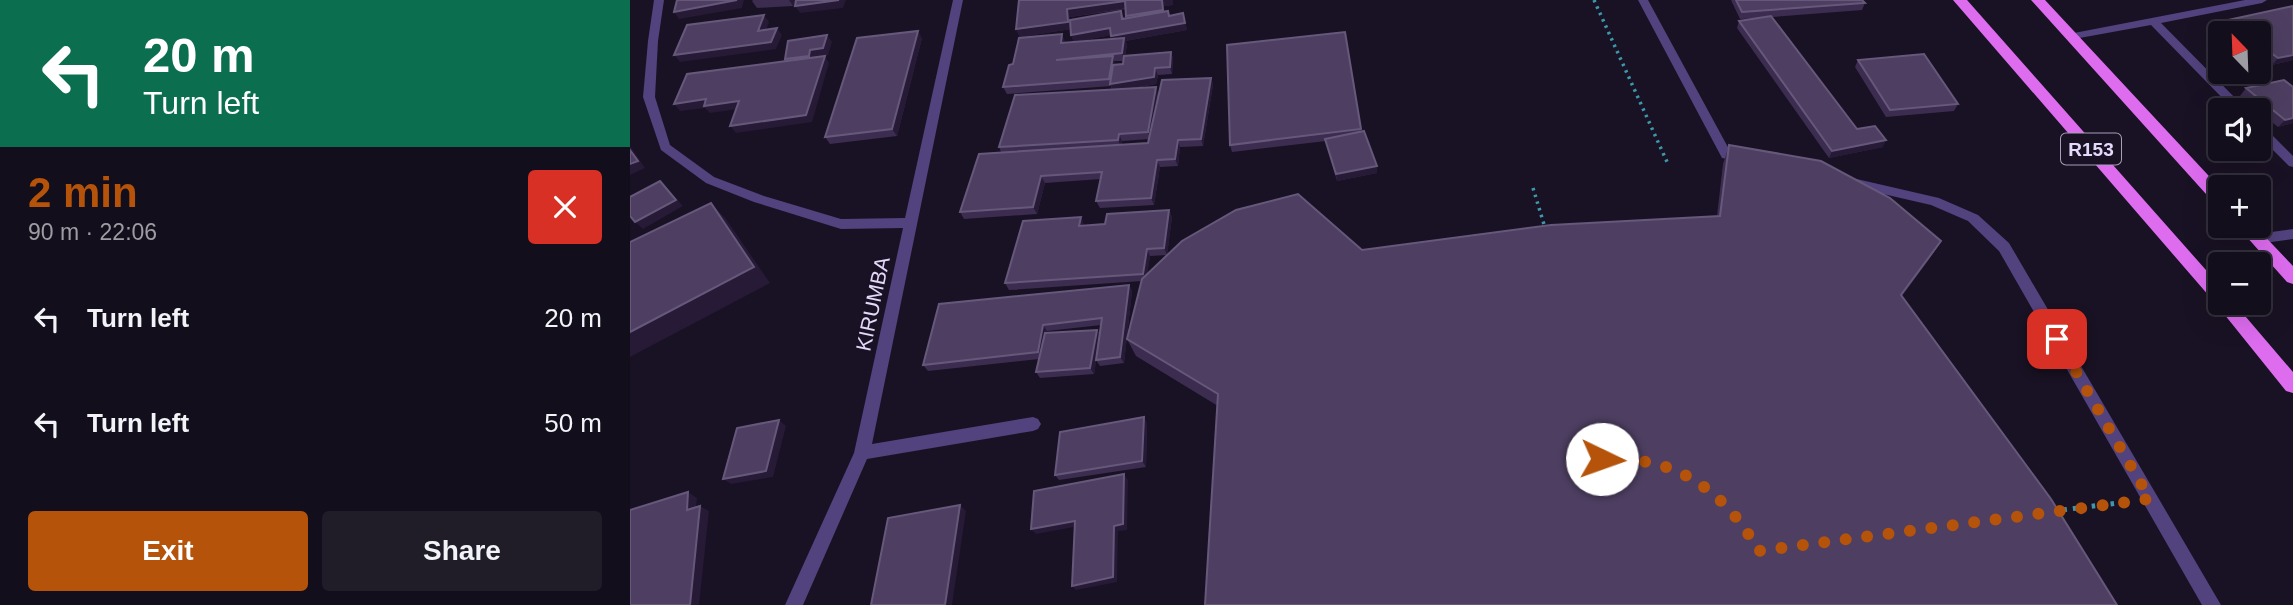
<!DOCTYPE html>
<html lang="en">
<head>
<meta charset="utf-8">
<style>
  :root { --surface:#130e1b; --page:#201c28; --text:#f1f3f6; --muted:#9d9ca3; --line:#322e3a; --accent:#b45309 }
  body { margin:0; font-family:Arial,sans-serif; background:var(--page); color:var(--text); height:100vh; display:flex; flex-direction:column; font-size:26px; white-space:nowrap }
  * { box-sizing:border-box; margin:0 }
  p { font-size:23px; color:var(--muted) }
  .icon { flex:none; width:38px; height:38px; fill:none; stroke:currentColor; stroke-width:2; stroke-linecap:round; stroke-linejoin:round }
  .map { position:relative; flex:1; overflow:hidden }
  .sheet { display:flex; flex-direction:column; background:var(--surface); width:630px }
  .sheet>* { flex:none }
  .top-card { background:#0b6e4f; color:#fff; overflow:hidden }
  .needle { width:46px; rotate:337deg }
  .tools { position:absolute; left:1578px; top:21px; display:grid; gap:14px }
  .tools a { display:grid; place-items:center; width:63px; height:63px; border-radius:7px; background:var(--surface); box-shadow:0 7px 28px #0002,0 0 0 2px var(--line); font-size:35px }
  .pin { position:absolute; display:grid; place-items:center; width:60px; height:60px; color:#fff; margin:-30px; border-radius:14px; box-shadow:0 4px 10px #0006 }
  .me { position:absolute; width:77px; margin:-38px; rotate:93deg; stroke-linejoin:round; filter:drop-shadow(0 0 5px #0008) }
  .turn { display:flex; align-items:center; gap:24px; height:147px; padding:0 28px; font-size:32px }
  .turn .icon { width:91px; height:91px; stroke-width:2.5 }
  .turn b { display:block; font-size:49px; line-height:60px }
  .round { display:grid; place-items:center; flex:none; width:74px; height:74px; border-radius:7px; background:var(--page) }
  .headline { display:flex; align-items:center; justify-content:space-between; height:119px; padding:0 28px }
  h1 { font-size:42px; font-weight:600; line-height:52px; color:var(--accent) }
  .cta { display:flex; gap:14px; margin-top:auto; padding:14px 28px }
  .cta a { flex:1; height:80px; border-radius:7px; background:var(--accent); color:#fff; font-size:28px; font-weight:600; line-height:80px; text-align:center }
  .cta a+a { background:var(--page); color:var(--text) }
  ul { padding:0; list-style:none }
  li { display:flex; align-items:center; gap:21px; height:105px; padding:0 28px }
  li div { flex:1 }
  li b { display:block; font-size:26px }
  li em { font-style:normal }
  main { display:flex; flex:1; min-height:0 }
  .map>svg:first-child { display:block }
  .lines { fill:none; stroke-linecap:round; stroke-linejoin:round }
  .path-far1 { stroke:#3c98ab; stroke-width:3.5; stroke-dasharray:2.5 4.5; stroke-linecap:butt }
  .path { stroke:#3c98ab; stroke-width:5; stroke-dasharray:3.5 6; stroke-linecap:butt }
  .lane { fill:#52427e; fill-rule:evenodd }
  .street { fill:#52427e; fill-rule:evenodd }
  .primary { fill:#dd6cef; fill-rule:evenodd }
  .wall { fill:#3c2d50; fill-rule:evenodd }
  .shaded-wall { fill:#261a37 }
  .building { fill:#4e3f62; stroke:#66587a; stroke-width:2 }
  .route { stroke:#b45309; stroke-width:12; stroke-dasharray:0 21.6 }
  .labels { text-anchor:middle; stroke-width:5; stroke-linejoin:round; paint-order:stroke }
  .shield { fill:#191224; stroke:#a89dba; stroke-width:2 }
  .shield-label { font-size:19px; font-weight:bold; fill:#e5d9fb }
  .street-label { font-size:21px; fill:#e5d9fb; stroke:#191224 }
</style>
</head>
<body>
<main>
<section class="sheet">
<div class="top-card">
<div class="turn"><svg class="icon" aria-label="left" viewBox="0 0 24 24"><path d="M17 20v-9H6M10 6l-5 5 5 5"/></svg><div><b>20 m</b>Turn left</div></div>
</div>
<div class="headline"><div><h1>2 min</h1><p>90 m · 22:06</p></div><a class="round" style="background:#d93025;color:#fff"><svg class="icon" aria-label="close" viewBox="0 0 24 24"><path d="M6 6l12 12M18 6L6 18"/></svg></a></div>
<ul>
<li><svg class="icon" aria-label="left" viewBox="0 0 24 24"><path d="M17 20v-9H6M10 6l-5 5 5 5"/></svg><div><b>Turn left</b></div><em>20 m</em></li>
<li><svg class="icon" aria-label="left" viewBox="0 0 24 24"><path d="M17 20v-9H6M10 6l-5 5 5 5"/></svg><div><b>Turn left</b></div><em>50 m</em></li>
</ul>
<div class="cta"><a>Exit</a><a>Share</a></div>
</section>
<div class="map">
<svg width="1663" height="605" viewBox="0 0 1663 605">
  <rect width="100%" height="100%" fill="#191224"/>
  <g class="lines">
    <path class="path-far1" d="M964,0L1038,164
      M903,188L916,231"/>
    <path class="path" d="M1424,511L1488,503"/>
    <path class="lane" d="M1008,0H1018L1100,151L1117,155L1119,158L1117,161L1113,162L1092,158Z
      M1218,177L1309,198L1348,215L1379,243L1591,605H1572L1369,251L1338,221L1301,205L1214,185L1212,182L1214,179Z"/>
    <path class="street" d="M24,0H34L28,41L25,97L40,145L84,177L134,196L211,219L275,218L323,0H333L242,444L403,417L408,419L411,424L408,429L403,431L237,459L173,605H155L224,453L273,228L211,229L124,202L76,183L31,150L13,97L18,41Z
      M1615,0H1637L1632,3L1531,23L1617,110H1604L1521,25L1444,39L1439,36L1444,33Z
      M1629,125L1633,126L1663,156V167L1659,166L1629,136Z
      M1663,229V239L1627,244L1620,239L1627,234Z"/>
    <path class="primary" d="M1323,0H1337L1591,287V303H1604L1663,372V393L1656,391L1586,304Z
      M1401,0H1415L1591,189V206L1585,204Z
      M1607,226H1625L1663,266V284L1657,282Z"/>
  </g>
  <path class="wall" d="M123,0H166L163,6L127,8L122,1Z
    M389,0H543V5L534,6V12L539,16L553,13L557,30L495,41L497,45L495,56L541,52L543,59L542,74L528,75L526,84L499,89L526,87L528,94L581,78L583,85L573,146L550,147L548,166L530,167L524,205L470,208L466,201L471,179L415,183L407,214L334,219L330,212L371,152L369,147L482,90L481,86L377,94L373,87L383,64L435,41V43L482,39L481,35L444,42L441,35V29L390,37L386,29ZM496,9L497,18H494L491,11L440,20V17ZM484,61H493V64L485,65ZM519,139L518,143L492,145V141Z
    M1101,0H1232L1235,3L1232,10L1142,17L1227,129L1253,147L1199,158L1107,28L1109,21L1128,18L1110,19Z
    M1663,6V60L1642,65L1629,56V33H1600L1592,28L1598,20Z
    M715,32L731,132L747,173L707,181L696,141L602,152L600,145Z
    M292,38L267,136L200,144L195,137Z
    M1228,60L1328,104L1324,111L1256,117L1225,67Z
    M1663,87V123L1648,127L1629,112V110H1628L1610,96L1616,88Z
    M1099,145L1311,241L1300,258L1272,296L588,406L506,356L497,339L512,281L379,290L375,283L454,224V226L475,224L539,210L542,217L537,255L520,256L517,274L732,250L1087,216L1093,164Z
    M499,285L502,291L494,363L470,366L466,360L464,374L410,378L406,372L409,359L298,371L293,365ZM471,325L470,334L467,330L416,333L417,331Z
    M517,423L516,467L429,480L425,475Z"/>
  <path class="shaded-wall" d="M107,0H114L112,8L49,19L44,12Z
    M159,0H166L163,6Z
    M209,0H216L213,8L170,13L165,6Z
    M532,0H543V5L534,6L535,18L499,23L496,16Z
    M495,1L497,8L440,17L441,29L390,37L386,29L437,9Z
    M553,13L557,30L495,41L497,45L494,60L492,53L484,43L481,36Z
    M134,15L139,22L133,38L128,31Z
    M147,28L152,35L146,49L50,62L44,55Z
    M480,28L482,35L444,42L441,35Z
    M288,31L292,38L267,136L262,129Z
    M432,34L435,41L434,51L431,43Z
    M197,35L202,42L198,55L185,57L184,63L160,66L155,59L180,50Z
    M541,52L543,59L542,74L540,67Z
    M1663,55V60L1642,65L1648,58Z
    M195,56L199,63L182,122L106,133L100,126Z
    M483,56L485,64L482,84L525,68L528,75L526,84L483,91L479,79Z
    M581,78L583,85L573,146L571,139Z
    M526,87L528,94L520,139L518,132Z
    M76,99L109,101L115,108L80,113L75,108L50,111L44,104Z
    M1663,118V123L1648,127L1655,120Z
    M489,134L492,141L491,147L488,140Z
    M548,140L550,147L548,166L545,159Z
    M1256,140L1253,147L1199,158L1202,151Z
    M0,146L15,168L0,175Z
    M527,160L530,167L524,205L521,198Z
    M747,166V173L707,181L706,174Z
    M411,176L415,183L407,214L403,207Z
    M30,181L53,206L13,229L5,222Z
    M81,203L96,219L140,283L0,357V332Z
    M539,210L542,217L537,255L534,248Z
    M451,217L454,224L452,233L449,226Z
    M1311,241L1300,258L1260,312L1271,295Z
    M517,249L520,256L516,280L513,274Z
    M499,285L502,291L494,363L490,357Z
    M413,325L417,331L412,358L408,352Z
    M467,330L471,337L464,374L460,368Z
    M514,417L517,423L516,467L512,461Z
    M149,420L156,426L143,477L101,484L93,479Z
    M494,474L498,480L497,530L488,531L487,582L446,590L442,586L484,526Z
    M58,492L67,498L65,515L57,510Z
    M330,505L336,511L322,605H315Z
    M70,506L79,511L69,605H60Z
    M445,521L449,526L406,534L401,529Z"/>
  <path class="building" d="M47,0H107L44,12Z
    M166,0H209L165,6Z
    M389,0H532L533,10L496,16L495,1L437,9L438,22L386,29Z
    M1106,0H1232L1235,3L1112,12Z
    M1663,6V55L1648,58L1629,44V33H1615L1598,20Z
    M491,11L492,19L538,11L539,16L553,13L555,23L481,36L480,28L441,35L440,20Z
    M134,15L128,31L147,28L141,42L44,55L57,25Z
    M1141,16L1227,129L1245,126L1256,140L1202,151L1109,21Z
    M288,31L262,129L195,137L227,38Z
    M715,32L731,129L600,145L597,45Z
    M432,34L431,43L494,38L492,53L426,60L483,56L479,79L373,87L379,65L383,64L389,38Z
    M197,35L193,48L180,50L179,56L155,59L158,41Z
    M541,52L540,67L525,68L524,77L480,84L483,65L493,64L494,56Z
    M1294,54L1328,104L1260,110L1228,60Z
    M195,56L176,115L100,126L109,101L74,106L76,99L44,104L57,74Z
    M581,78L571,139L548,140L545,159L527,160L521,198L466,201L472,172L411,176L403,207L330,212L349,154L518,143L532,80Z
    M1654,80L1663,87V118L1655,120L1616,88Z
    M526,87L518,132L489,134L488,140L369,147L385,95Z
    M734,131L747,166L706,174L695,139Z
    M1099,145L1191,161L1260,198L1311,241L1271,295L1421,499L1487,605H575L588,394L497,339L512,279L552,241L606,210L668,194L732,250L921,225L1090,216Z
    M0,150L8,161L0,164Z
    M30,181L46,200L5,222L0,216V197Z
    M81,203L124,267L0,332V242Z
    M539,210L534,248L517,249L513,274L375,283L393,221L451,217L449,226L475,224L477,214Z
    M499,285L490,357L466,360L472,318L413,325L408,352L293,365L309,304Z
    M467,330L460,368L406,372L415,333Z
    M514,417L512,461L425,475L430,432Z
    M149,420L136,471L93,479L107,428Z
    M494,474L493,524L484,526L483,577L442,586L445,521L401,529L404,491Z
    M58,492L57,510L70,506L60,605H0V510Z
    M330,505L315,605H241L258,518Z"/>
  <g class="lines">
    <path class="route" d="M972,459C984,460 998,459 1010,461C1062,467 1106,507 1128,551L1520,499L1427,339"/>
  </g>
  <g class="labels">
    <rect class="shield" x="1431" y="133.5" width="60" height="31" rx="5"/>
    <g class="shield-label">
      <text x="1461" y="156">R153</text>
    </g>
    <g class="street-label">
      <text transform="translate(243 304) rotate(-78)" y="7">KIRUMBA</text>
    </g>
  </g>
</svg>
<div class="tools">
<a><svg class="needle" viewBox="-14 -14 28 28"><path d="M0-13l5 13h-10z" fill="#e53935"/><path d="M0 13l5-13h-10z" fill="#9d9ca3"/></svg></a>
<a><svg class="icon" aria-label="sound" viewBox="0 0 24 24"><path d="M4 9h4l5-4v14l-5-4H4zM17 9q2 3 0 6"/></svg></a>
<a>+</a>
<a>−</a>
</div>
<div class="pin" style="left:1427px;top:339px;background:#d93025"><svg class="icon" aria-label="arrive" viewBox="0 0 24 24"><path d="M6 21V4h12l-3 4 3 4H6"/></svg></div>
<svg class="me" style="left:972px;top:459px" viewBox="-20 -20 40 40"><circle r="19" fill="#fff"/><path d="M0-13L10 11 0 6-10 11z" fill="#b45309"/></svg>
</div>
</main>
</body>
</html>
